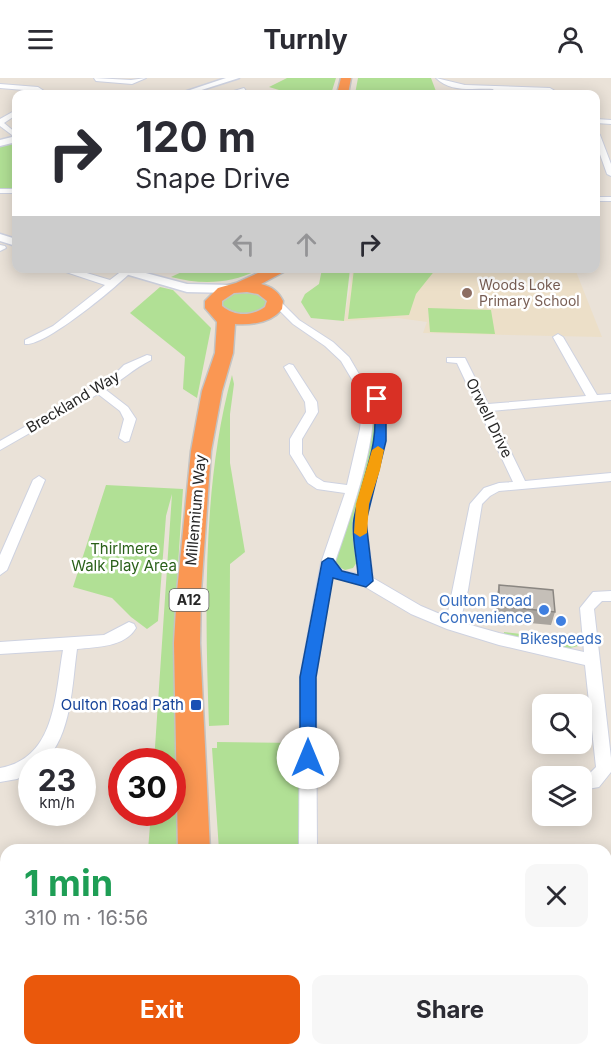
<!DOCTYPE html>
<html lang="en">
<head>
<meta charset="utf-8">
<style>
  :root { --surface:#fff; --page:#f7f7f7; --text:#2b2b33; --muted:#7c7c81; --accent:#ea580c }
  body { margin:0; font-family:Inter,sans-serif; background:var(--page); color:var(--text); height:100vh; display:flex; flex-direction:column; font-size:22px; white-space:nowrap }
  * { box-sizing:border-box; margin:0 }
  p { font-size:20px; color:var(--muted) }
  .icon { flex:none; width:33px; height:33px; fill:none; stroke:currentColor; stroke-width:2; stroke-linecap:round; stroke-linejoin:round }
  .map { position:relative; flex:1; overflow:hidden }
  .sheet { position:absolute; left:0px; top:766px; width:612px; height:212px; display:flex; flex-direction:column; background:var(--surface); border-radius:18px 18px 0 0; box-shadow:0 3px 15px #0003 }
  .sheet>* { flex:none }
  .guide { position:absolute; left:12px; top:12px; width:588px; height:183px; border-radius:12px; box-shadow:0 3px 15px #0003; background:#fff; color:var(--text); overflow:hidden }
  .tools { position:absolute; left:532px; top:616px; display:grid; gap:12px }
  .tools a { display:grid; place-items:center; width:60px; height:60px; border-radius:12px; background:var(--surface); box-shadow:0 3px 15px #0003; font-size:30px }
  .speed { position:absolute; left:18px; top:670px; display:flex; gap:12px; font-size:30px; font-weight:700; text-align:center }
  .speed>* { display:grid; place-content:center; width:78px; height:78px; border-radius:50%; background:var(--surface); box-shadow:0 3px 15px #0003; line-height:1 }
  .speed small { font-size:15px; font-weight:400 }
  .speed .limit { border:9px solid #d22; background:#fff; color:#111 }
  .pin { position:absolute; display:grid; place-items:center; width:51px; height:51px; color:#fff; margin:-26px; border-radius:12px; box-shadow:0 3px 9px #0006 }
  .me { position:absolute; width:66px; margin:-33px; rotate:0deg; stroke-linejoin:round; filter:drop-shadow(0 0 4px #0008) }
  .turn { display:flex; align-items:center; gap:21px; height:126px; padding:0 24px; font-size:27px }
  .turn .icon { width:78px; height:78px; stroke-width:2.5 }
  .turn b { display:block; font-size:42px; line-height:51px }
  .lanes { display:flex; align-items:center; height:57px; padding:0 24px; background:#0003; justify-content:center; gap:30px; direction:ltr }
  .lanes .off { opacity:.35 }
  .round { display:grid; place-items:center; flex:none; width:63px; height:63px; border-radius:12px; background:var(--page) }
  .headline { display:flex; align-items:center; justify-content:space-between; height:102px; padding:0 24px }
  h1 { font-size:36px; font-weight:700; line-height:45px; color:#1e9e55 }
  .cta { display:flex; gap:12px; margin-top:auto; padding:12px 24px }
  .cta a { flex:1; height:69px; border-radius:12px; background:var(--accent); color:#fff; font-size:24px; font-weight:700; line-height:69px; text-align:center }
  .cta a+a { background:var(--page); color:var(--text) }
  header { display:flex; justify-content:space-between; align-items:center; height:78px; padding:0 24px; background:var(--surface); font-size:27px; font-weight:700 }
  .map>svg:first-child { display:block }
  .education { fill:#ecdfc8 }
  .green { fill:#b1e095 }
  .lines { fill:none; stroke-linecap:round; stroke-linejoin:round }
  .street-casing { stroke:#ced2e0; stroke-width:2 }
  .secondary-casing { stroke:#ced2e0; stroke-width:3 }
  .highway-casing { stroke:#c3c3c3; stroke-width:3 }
  .street { fill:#fff; fill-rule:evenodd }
  .secondary { fill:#fff; fill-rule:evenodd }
  .highway { fill:#fa9753; fill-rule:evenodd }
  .wall { fill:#a9a49e }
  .building { fill:#c5bfb8; stroke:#8a8681; stroke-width:1.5 }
  .route { fill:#1a73e8; stroke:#114b97; stroke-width:1.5 }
  .slow { fill:#f59e0b }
  .education-dot { fill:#8d6e63; stroke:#fff; stroke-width:2 }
  .shop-dot { fill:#3f7fe0; stroke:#fff; stroke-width:2 }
  .transit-dot { fill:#1a4fb4; stroke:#fff; stroke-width:2 }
  .labels { text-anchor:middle; stroke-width:5; stroke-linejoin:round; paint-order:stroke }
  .far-education-label { font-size:14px; fill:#785e54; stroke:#fff; text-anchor:start }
  .shield { fill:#fff; stroke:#686868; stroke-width:1.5 }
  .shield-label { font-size:14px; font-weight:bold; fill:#272727 }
  .street-label { font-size:15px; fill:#272727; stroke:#fff }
  .park-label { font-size:15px; fill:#2b611a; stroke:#fff }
  .shop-label { font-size:15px; fill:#366cbe; stroke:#fff; text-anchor:end }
  .transit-label { font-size:15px; fill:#164399; stroke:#fff; text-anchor:end }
</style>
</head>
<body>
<header><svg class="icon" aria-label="menu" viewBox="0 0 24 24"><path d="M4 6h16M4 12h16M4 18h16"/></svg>Turnly<svg class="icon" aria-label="person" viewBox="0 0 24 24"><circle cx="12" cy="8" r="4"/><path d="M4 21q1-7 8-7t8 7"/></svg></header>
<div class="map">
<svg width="611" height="977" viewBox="0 0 611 977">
  <rect width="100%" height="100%" fill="#eae2d8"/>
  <path class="education" d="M353,191H575L602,259L423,255L427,244L398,240L344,243Z"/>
  <path class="green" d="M287,0H336L331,16H289V15L269,9Z
    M358,0H431L437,16H355Z
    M16,64V111H0V68Z
    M188,191V190L260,191C233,206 201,207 171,199Z
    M322,191H350L344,243L311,240L301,224L305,216L319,206Z
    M354,191V190L436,191L416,216L409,237L348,241Z
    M160,209L173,212L211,250L197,320L183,311L185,279L130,235Z
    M232,213H256L269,223L265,232L243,238L222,232L221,220Z
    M428,230L491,232L495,256L430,254Z
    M232,297L234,306L230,336V385L245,474L230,486L229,647L209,648C205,536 202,406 232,297Z
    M370,321H373C382,365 364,438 357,484L353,490L345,492L337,488L335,481Z
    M106,407L183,411L174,548L177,772H148L151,735H172V684H154L172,416L166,438L158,543L147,551L131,539L112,520L73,509Z
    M504,554L575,562L582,567L566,571L504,556Z
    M217,664L304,665L302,772H219L212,670H217Z
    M232,972H314L315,977H232Z"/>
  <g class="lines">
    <defs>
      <path id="street" d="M94,0L131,2L146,0L132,6L96,3Z
        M436,0L465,7L550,10L560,16L501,13L502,16H496L493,11C473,10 451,15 436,0Z
        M0,6L38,9L44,13L41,16H35L36,13L0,10Z
        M244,10L246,13L226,16L227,15Z
        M16,32V37L4,45L16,55V60L0,48V41Z
        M596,41L611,42V46L596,45Z
        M596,55L600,57L611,86V98L607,96L596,65Z
        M0,111H16V115H0Z
        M596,119H611V123H596Z
        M0,167L5,168L6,170L0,173Z
        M54,190H70L110,202L123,192L131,194C116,209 45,269 25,266V262L53,248L105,207Z
        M272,221H278L299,242L333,264L349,279L370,315L372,321L377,318L382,321L386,330V363L366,443L373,500L421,528L447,539L470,426L484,410L499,405L513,404L457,285L447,284V280H465L488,326L586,318L553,259L558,256L563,259L597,317L611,316V322L491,333L525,403L611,395V403L499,413L490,418L482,426L468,512L460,544L499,555L584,574L580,530L593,514L611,513V523H602L594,531L611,680V694L599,709L582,712V699H576L589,696L596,689L585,587L499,567L447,551L411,536L362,507L332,499L316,599L317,772H299L300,599L321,485L345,415L317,411L308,405L290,376V361L306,334L305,324L284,289L289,286L293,287L317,324L318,334L302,361V376L316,399L324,404L347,407L360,351L362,331L360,315L341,283L325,268L293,246L272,225ZM372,322C384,361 361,403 354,441C351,457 357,479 359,496L342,493L335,484C348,445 379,361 372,322Z
        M147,277L151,278V282C133,291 122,302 106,312L128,329L136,341L129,363L125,364L119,360L124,341L120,333L98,316L0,372V363L112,299L124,287Z
        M39,398L45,402L7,492L0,497V477L33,402Z
        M129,544L134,546L136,550C125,569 97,569 77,571C72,606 72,657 44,684H32V694L17,701L0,704V690C56,680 55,617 63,572L0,576V564L104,557Z
        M561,691L569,694L571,699H553L555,693Z
        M0,837H6V855H0Z
        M6,971V972H26L24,977H4Z
        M314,972H334L335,977H315Z"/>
      <path id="secondary" d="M226,0H239L189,16H178Z
        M16,58V64L0,68V62Z
        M0,156L16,161V168L0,163Z
        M105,190H127L187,206L232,207L238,211L232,215L187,214Z"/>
      <path id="highway" d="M341,0H351L348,16H337Z
        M269,190H291L261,206C272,209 278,213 283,223L282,231C271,245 251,247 235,246L233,275L222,313L211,373L201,514L200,565L210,772H178L174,565L177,514L191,373L202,313L215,275L217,244L205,230V223L218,210L236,205ZM247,214L258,216L267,223L265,229C252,238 235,239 222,228V223L234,215Z
        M176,972H212L213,977H175Z"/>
    </defs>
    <use href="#street" class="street-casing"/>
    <use href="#secondary" class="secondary-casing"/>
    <use href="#highway" class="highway-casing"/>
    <use href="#street" class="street"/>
    <use href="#secondary" class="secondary"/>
    <use href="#highway" class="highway"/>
  </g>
  <path class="wall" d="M499,507L555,534L551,547L496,542V520Z"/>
  <path class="building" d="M499,507L553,512L555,534L499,528Z"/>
  <path class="route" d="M377,318L383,321L386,330V363L366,443L373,503L366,509L333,500L316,599V680L314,685L308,687L302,685L300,680V599L322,484L328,480L333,481L342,493L358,497C357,479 351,457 354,441C361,402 383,361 372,321Z"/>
  <path class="slow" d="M378,368L384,372L380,392L369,426L367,455L360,459L354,455L356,426L372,372Z"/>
  <circle class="education-dot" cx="467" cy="215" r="6"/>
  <g class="shop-dot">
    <circle cx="544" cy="532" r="6"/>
    <circle cx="561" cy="543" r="6"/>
  </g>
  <rect class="transit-dot" x="190" y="621" width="12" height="12" rx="3"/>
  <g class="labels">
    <g class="far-education-label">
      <text x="479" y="212">Woods Loke<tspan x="479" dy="16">Primary School</tspan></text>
    </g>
    <rect class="shield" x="169.5" y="511" width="39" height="22" rx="4.5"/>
    <g class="shield-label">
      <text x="189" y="527">A12</text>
    </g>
    <g class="street-label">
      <text transform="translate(73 324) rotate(-31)" y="5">Breckland Way</text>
      <text transform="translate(489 340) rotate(64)" y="5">Orwell Drive</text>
      <text transform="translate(196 432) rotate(-85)" y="5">Millennium Way</text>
    </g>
    <g class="park-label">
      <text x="124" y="476">Thirlmere<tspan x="124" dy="17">Walk Play Area</tspan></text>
    </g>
    <g class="shop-label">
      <text x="532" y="528">Oulton Broad<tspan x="532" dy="17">Convenience</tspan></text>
      <text x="561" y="566" text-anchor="middle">Bikespeeds</text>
    </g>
    <g class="transit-label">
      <text x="184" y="632">Oulton Road Path</text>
    </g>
  </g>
</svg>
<div class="tools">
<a><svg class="icon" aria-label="search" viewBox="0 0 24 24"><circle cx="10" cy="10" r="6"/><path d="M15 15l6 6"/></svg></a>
<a><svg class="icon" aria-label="layers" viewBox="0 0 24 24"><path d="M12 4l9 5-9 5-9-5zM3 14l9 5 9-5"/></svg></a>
</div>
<div class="speed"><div>23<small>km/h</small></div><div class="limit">30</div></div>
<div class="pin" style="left:377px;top:321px;background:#d93025"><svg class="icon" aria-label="arrive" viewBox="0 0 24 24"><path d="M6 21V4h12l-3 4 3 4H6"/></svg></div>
<svg class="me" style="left:308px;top:680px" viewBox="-20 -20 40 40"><circle r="19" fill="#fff"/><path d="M0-13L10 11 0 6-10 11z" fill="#1a73e8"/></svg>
<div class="guide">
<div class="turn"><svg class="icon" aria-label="right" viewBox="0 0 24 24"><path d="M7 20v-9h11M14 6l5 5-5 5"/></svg><div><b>120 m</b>Snape Drive</div></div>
<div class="lanes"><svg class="icon off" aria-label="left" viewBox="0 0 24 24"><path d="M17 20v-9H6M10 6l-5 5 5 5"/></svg><svg class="icon off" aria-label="ahead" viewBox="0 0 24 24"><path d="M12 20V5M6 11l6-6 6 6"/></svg><svg class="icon" aria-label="right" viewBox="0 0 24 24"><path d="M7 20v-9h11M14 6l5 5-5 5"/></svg></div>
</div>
<section class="sheet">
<div class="headline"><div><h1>1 min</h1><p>310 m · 16:56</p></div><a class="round"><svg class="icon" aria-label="close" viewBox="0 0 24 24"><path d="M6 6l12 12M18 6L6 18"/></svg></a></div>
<div class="cta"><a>Exit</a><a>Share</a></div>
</section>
</div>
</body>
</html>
